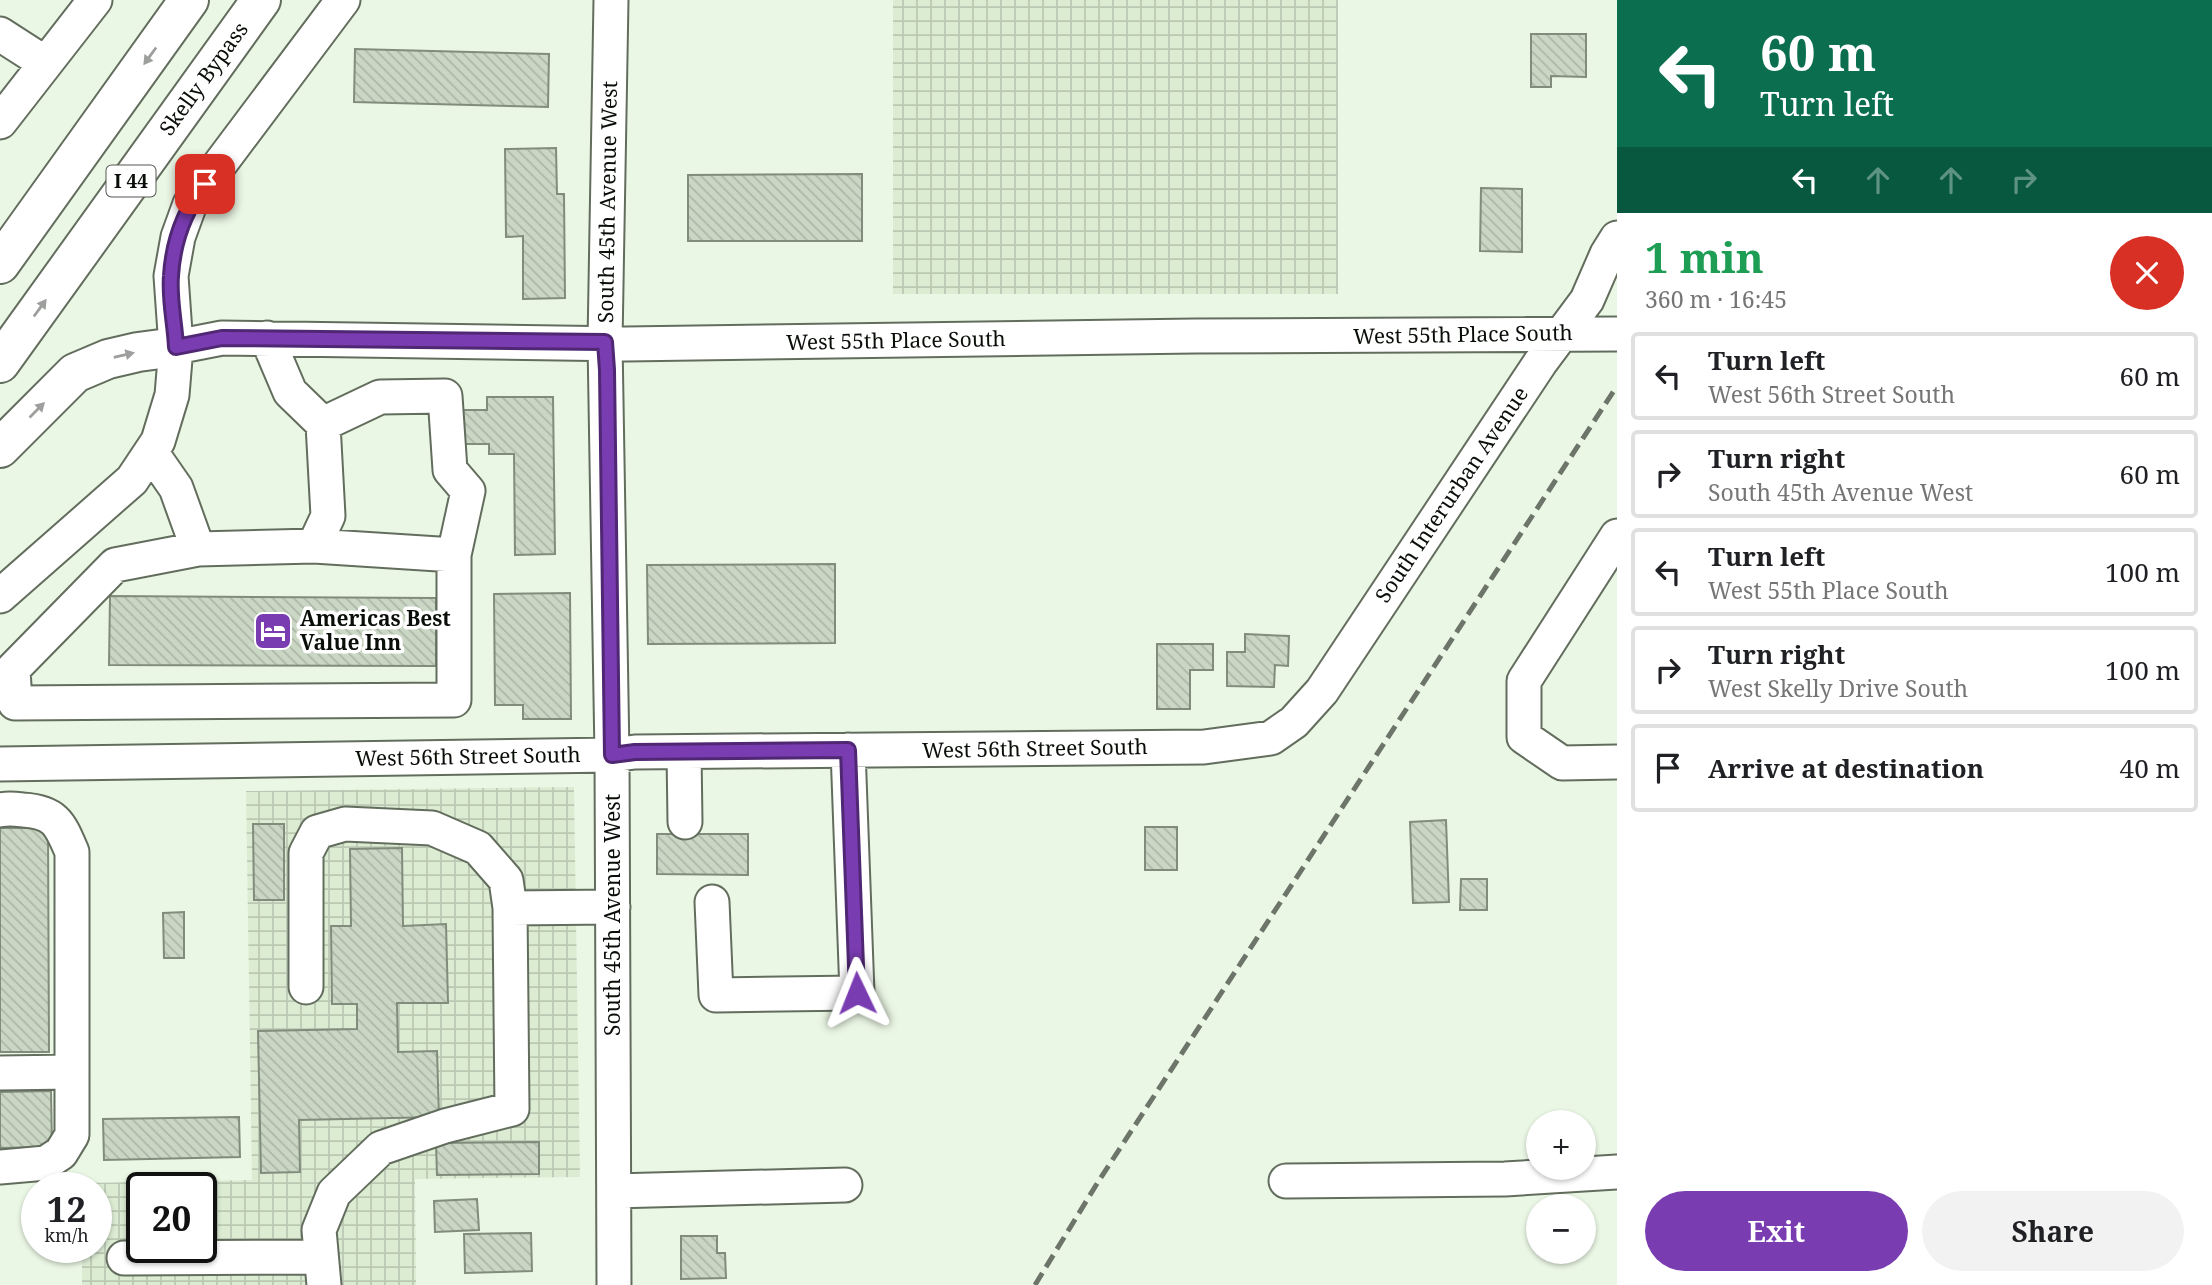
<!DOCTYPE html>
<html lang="en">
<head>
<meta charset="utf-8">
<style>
  :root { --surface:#fff; --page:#f2f2f2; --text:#202124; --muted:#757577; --line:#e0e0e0; --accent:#7a3cb1 }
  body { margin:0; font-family:"Noto Serif",serif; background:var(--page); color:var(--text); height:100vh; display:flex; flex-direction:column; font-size:26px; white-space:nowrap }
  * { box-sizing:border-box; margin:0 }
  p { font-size:23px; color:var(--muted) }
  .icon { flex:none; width:38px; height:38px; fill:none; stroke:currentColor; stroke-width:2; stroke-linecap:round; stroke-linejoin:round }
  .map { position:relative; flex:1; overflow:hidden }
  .panel { display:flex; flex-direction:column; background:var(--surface); width:595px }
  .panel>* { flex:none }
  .banner { background:#0b6e4f; color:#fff; overflow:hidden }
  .fabs { position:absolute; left:1526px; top:1110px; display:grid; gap:14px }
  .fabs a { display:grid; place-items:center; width:70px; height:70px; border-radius:50%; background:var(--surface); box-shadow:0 2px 5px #0004; font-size:35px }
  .speed { position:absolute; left:21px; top:1172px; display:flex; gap:14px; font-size:35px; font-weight:700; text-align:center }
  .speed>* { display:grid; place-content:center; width:91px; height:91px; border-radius:50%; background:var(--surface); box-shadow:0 2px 5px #0004; line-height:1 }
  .speed small { font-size:18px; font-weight:400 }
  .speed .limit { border:4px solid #111; border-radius:10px; background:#fff; color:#111 }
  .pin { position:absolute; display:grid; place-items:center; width:60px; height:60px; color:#fff; margin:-30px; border-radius:14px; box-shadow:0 4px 10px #0006 }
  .me { position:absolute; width:77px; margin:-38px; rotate:358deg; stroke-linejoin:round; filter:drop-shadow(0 0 5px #0008) }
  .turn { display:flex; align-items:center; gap:24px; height:147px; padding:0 28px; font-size:32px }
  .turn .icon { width:91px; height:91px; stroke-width:2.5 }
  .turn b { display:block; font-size:49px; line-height:60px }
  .lanes { display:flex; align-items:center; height:66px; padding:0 28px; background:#0003; justify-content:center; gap:35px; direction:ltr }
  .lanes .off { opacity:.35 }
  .round { display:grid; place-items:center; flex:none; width:74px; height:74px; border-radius:37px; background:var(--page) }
  .head { display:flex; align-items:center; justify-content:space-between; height:119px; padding:0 28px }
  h1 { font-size:42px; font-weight:700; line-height:52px; color:#1e9e55 }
  .button { display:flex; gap:14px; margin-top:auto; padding:14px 28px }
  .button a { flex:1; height:80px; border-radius:42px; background:var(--accent); color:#fff; font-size:28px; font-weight:700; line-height:80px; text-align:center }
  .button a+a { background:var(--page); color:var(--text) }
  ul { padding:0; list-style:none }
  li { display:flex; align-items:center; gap:21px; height:88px; margin:0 14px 10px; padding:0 14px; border:4px solid var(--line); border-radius:7px }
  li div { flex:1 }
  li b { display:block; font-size:26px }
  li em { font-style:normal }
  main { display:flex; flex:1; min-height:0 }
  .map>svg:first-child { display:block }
  .industrial { fill:url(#industrial-grid); fill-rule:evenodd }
  .building { fill:url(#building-back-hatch); stroke:#828c7c; stroke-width:2 }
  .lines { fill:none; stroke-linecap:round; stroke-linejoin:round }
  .minor-casing { stroke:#636d5d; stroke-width:37 }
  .highway-casing { stroke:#636d5d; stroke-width:42 }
  .minor { stroke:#fff; stroke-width:33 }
  .highway { stroke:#fff; stroke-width:38 }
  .rail { stroke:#6d7469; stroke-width:5; stroke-dasharray:14 7; stroke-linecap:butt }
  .oneway { fill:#9d9f9c }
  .route-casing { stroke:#4f2773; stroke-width:18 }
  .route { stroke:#7a3cb1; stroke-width:12 }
  .labels { text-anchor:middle; stroke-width:7; stroke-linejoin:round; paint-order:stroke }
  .shield { fill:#fff; stroke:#545652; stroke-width:2 }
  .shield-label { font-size:19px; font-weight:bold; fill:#0a0e08 }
  .street-label { font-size:21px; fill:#0a0e08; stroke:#fff }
  .poi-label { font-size:21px; font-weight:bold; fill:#0a0e08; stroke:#fff; text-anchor:start }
</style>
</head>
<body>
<main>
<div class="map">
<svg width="1617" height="1285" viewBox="0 0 1617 1285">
  <defs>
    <pattern id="industrial-grid" width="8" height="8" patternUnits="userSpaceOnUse" patternTransform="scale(1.75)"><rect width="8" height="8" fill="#dcecd3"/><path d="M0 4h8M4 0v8" fill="none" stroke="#bbc9b4"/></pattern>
    <pattern id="building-back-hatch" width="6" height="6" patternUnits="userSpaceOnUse" patternTransform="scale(1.75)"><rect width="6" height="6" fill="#cbd7c5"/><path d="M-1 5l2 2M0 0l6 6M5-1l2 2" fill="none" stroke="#adb7a8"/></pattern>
  </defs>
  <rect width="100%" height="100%" fill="#ebf7e5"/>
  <path class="industrial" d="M893,0H1338V294H893Z
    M574,787L580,1177L415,1179L416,1285H82V1248H96V1188H81V1183L252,1180L246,791ZM142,1188H201V1248H142Z"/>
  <path class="building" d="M1531,34H1586V77L1551,76V87H1531Z
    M355,49L549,54L548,107L354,102Z
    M556,148L557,194H564L565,298L523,299V236L506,237L505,149Z
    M862,174V241H688V175Z
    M1481,188L1522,189V252L1480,251Z
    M487,397H553L555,554L515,555L514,454H489V444H458L457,410H487Z
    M835,564V643L648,644L647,565Z
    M570,593L571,719H523V705H495L494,594Z
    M110,596L436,598V666L109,665Z
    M1245,634L1289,636L1288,666L1275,665L1274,687L1227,686V652H1245Z
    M1157,644H1213V670H1190V709H1157Z
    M1446,820L1449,902L1413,903L1410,822Z
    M253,824H284V900H254Z
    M1145,827H1177V870H1145Z
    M0,828H48L49,1052H0Z
    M657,834H748V875L657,874Z
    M402,848L403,926L446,924L448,1003H397L398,1052L437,1051L439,1117L299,1120L300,1172L261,1173L258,1031L357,1029V1004H332L331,926H351L350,849Z
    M1461,879H1487V910H1460Z
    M184,912V958H164L163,913Z
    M51,1091L52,1147L0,1148V1092Z
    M239,1117L240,1157L104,1160L103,1119Z
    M539,1142V1174L437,1175L436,1143Z
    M477,1199L479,1230L435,1232L434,1201Z
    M531,1233L532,1271L465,1273L464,1234Z
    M681,1236H717V1253H725L726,1278L681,1279Z"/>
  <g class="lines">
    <defs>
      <path id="minor" d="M611,0L605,342L612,755L614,1285
        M0,34L45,63
        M0,122L95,0
        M176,347L222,338L626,344L1195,336L1617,334
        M323,424L380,397L445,396L450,470L468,491L454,555
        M151,452L176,488L198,549L314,546L328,516L323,424L290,392L267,338
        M1617,536L1524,681V737L1562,763L1617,762
        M198,549L115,565L13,669L15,703L454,700V555L314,546
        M0,596L132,480L158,441L172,395L176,347L171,276L178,237L190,204L343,0
        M684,752L685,822
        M0,764L612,755L635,752L1204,747L1271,738L1294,722L1322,691L1540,363L1587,300L1607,254L1617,238
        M0,810C8,808 15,809 23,810C56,812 60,824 72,852V1135L61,1153L46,1163L0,1167
        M712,902L716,995L857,993L848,750
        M306,987V853L317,832L345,824L432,828L478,848L506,880L510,908L613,907
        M0,1073L72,1072
        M1286,1181L1505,1179L1617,1172
        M614,1191L845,1185
        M124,1258L321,1257
        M324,1285L319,1230L334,1193L381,1148L445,1126L512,1109L510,908"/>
      <path id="highway" d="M0,264L189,0
        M0,363L261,0
        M0,448L75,373L108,359L138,352L176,347"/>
    </defs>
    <use href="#minor" class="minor-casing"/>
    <use href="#highway" class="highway-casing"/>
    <use href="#minor" class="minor"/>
    <use href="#highway" class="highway"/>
    <path class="rail" d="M1035,1285L1098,1182L1617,386"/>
  </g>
  <defs><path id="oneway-solid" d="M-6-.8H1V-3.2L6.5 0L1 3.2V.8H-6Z" transform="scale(1.75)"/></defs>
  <g class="oneway">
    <use href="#oneway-solid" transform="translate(150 56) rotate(126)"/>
    <use href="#oneway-solid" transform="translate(40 308) rotate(-54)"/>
    <use href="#oneway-solid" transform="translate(124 355) rotate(-13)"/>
    <use href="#oneway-solid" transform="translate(37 410) rotate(-45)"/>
  </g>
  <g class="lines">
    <defs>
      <path id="route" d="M205,184C185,210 173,242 171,276C169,299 175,324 176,347L222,338L605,342L607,370L612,755L635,752L848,750L857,993"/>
    </defs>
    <use href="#route" class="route-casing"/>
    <use href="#route" class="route"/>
  </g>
  <defs>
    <symbol id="hotel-square" viewBox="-11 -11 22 22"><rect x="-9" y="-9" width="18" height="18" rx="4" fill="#7a3cb1" stroke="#fff"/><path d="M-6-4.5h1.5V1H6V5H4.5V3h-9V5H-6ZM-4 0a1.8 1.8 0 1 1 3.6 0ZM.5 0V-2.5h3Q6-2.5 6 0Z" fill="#fff"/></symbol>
  </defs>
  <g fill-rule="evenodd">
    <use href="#hotel-square" x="251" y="609" width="44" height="44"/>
  </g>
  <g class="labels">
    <rect class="shield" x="106.5" y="165.5" width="49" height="31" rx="5"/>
    <g class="shield-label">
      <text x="131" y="188">I 44</text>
    </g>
    <g class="street-label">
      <text transform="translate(204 79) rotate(-54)" y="7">Skelly Bypass</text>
      <text transform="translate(608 202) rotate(-89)" y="7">South 45th Avenue West</text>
      <text transform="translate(1463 335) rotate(-1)" y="7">West 55th Place South</text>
      <text transform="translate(896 341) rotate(-1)" y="7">West 55th Place South</text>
      <text transform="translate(1452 495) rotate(-56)" y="7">South Interurban Avenue</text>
      <text transform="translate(1035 749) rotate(-1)" y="7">West 56th Street South</text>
      <text transform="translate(468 757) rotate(-1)" y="7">West 56th Street South</text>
      <text transform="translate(613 915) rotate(-90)" y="7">South 45th Avenue West</text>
    </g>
    <g class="poi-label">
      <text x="300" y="626">Americas Best<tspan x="300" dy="24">Value Inn</tspan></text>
    </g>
  </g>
</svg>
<div class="fabs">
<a>+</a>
<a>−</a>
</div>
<div class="speed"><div>12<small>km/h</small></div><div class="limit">20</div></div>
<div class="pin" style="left:205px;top:184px;background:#d93025"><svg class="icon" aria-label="arrive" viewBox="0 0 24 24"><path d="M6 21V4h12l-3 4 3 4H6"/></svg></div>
<svg class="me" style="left:857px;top:993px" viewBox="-20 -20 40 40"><path d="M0-17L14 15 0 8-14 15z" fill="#7a3cb1" stroke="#fff" stroke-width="4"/></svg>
</div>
<section class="panel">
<div class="banner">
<div class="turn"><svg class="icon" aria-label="left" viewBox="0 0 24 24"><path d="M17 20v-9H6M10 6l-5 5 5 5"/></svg><div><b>60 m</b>Turn left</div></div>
<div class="lanes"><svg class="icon" aria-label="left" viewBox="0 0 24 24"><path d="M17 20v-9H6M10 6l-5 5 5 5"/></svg><svg class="icon off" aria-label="ahead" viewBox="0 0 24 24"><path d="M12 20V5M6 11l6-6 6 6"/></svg><svg class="icon off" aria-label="ahead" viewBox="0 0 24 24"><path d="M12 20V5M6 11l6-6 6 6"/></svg><svg class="icon off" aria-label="right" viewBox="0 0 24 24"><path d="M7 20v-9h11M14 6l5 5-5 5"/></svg></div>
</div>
<div class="head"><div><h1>1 min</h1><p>360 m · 16:45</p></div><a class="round" style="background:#d93025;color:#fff"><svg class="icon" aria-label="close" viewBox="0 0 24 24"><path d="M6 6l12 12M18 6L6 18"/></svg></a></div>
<ul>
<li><svg class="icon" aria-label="left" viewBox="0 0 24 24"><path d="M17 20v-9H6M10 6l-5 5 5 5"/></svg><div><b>Turn left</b><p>West 56th Street South</p></div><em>60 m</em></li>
<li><svg class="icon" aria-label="right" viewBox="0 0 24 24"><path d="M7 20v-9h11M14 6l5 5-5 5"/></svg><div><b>Turn right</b><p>South 45th Avenue West</p></div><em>60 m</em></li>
<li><svg class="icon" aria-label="left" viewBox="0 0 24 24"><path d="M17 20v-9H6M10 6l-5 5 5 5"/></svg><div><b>Turn left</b><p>West 55th Place South</p></div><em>100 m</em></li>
<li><svg class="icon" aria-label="right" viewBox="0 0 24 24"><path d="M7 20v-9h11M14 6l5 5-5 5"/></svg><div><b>Turn right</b><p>West Skelly Drive South</p></div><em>100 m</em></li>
<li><svg class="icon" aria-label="arrive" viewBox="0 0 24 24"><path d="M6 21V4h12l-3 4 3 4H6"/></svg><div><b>Arrive at destination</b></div><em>40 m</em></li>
</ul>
<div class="button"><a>Exit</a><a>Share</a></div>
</section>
</main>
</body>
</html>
